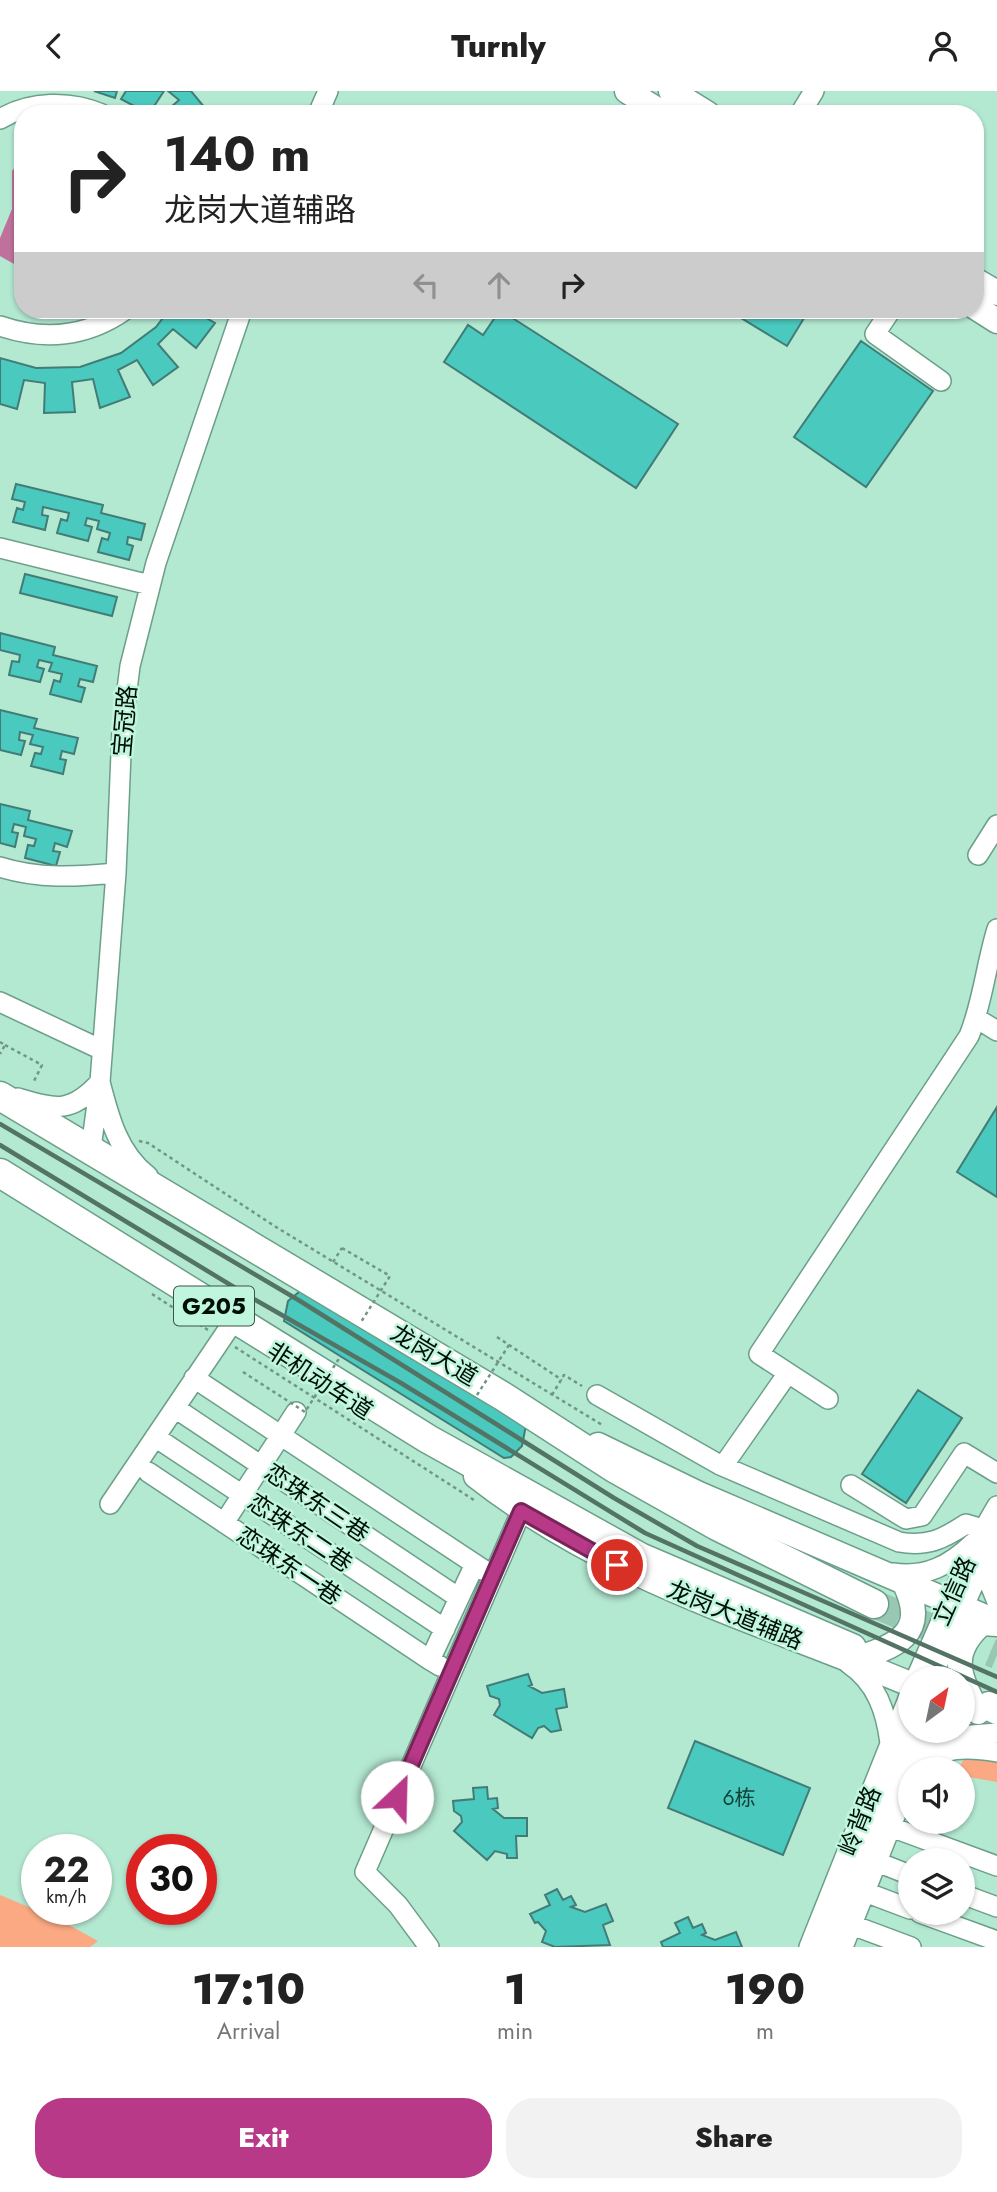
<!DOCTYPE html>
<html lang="en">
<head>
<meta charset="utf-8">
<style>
  :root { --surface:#fff; --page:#f2f2f2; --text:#222; --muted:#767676; --accent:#b73987 }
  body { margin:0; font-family:Jost,"Noto Sans SC",sans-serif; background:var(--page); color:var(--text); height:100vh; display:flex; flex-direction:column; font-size:26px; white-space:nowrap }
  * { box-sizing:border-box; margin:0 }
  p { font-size:23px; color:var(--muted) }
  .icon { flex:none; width:38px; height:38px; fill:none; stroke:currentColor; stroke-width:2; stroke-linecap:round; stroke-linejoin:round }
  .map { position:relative; height:1856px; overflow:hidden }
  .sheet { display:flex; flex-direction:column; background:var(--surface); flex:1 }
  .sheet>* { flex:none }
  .hud { position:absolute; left:14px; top:14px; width:970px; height:214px; border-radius:28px; box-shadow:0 2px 5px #0004; background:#fff; color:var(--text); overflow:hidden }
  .needle { width:46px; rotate:33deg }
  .fabs { position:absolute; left:898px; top:1575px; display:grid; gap:14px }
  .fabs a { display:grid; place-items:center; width:77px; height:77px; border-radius:50%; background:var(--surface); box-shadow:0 2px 5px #0004; font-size:35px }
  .speed { position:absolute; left:21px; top:1743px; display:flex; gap:14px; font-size:35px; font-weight:700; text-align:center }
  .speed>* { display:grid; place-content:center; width:91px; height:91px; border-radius:50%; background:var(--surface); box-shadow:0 2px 5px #0004; line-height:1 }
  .speed small { font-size:18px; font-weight:400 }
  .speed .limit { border:10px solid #d22; background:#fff; color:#111 }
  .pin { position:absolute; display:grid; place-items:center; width:60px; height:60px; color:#fff; margin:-30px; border:4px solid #fff; border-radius:50%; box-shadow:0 2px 7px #0007 }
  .me { position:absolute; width:77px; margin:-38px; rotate:24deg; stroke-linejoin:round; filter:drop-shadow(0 0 5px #0008) }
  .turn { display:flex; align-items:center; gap:24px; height:147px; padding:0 35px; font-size:32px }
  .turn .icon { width:91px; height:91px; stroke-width:2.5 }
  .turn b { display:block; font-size:49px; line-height:60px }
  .lanes { display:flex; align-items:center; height:66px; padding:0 35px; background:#0003; justify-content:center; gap:35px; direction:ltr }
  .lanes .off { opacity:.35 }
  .eta { display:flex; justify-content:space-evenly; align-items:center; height:119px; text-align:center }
  .eta b { font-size:42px; font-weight:800; line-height:49px }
  .action { display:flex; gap:14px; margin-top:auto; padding:14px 35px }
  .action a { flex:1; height:80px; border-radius:28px; background:var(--accent); color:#fff; font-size:28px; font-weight:800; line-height:80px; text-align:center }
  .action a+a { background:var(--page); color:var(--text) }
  header { display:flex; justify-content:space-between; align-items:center; height:91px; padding:0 35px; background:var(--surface); font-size:32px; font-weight:800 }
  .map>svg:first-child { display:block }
  .green { fill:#faa982 }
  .water { fill:#bf719c }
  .building { fill:#4ac9be; stroke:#427c76; stroke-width:2 }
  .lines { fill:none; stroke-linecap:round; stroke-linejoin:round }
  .highway-tunnel { stroke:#98c7b3; stroke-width:28; stroke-dasharray:28 14; stroke-linecap:butt }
  .minor-casing { stroke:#6c9f8a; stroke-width:22 }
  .major-casing { stroke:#6c9f8a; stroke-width:27 }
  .highway-casing { stroke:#6c9f8a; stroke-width:31 }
  .path { stroke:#709786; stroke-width:2.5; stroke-dasharray:3.5 3.5; stroke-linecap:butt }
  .minor { stroke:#fff; stroke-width:19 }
  .major { stroke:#fff; stroke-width:24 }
  .highway { stroke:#fff; stroke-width:28 }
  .rail { stroke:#537465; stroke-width:4.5 }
  .path-bridge { stroke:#709786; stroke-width:2.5; stroke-dasharray:3.5 3.5; stroke-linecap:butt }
  .route-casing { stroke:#772558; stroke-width:18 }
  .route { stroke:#b73987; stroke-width:12 }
  .labels { text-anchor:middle; stroke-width:5; stroke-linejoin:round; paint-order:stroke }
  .number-label { font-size:21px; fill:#123e36 }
  .shield { fill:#c0f5de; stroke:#3a5448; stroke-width:2 }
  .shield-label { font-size:23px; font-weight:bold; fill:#000f08 }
  .street-label { font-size:24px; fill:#000f08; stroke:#c0f5de }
</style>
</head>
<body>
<header><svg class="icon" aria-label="back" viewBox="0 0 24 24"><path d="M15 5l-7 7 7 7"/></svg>Turnly<svg class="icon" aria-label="person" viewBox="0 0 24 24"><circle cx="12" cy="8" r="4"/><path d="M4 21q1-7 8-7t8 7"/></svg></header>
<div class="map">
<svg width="997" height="1856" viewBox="0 0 997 1856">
  <rect width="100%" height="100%" fill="#b3e8d1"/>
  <path class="green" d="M967,1663L997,1667V1691L963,1685L962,1678H958Z
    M0,1804L60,1829L98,1850L90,1856H0Z"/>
  <path class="water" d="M23,66V171L14,173L0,165V147L12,118V80Z"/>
  <path class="building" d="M94,0H117L115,7Z
    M126,0H164L149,23L121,8Z
    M168,0H191L210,23H163L179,9Z
    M169,219H192L215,232L196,257L173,238L158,253L178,276L153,294L137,269L118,279L130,306L100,317L93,288L72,291L75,321L44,322L45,292L24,289L17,318L0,313V267L36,277L80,276L121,262L156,236Z
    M500,219L678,333L636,397L444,271L468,234L483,244Z
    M728,219H809L787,255Z
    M861,250L933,300L866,396L794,346Z
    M16,393L103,414L101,422L145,433L141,449L128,446L127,453L133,455L129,469L98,461L102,447L108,449L110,442L97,438L99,430L87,427L85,434L92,436L88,450L57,442L61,428L67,430L69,422L43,416L42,424L48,425L45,439L13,431L17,417L23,419L25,411L12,408Z
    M25,483L117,506L112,525L20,502Z
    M0,542L55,556L53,564L97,575L93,591L80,588L78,595L85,597L81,611L50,603L54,589L60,591L62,583L49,580L52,572L39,569L37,576L44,578L40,591L9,584L12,570L19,571L20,564L0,559Z
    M0,619L37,628L34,637L78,647L74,663L62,660L60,668L66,669L63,683L31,675L35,662L41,663L43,656L30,653L33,644L20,641L19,649L25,650L21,664L0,659Z
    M0,713L30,720L28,729L72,740L67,756L55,752L53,760L60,761L56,775L25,767L28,754L34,755L36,748L24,745L26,736L14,733L12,741L18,742L15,756L0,752Z
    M997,1016V1106L957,1081Z
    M305,1196L526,1334L522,1355L511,1366L504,1367L284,1230L288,1210Z
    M918,1299L962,1327L906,1412L862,1383Z
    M528,1583L532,1594L529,1595L542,1602L564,1598L567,1616L556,1618L561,1639L551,1641L544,1635L538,1637L532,1647L494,1624L500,1614L499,1608L490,1605L487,1595Z
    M695,1650L810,1697L783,1764L668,1717Z
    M487,1696L488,1708L497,1707L498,1717L493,1718L504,1727H527V1745H516L517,1767H507V1763L495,1760L487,1769L454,1740L462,1731L461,1725L454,1720L453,1710L474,1708L473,1697Z
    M557,1798L563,1809L571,1805L576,1814L571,1816L585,1821L606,1813L613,1830L603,1834L610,1854L555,1856L542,1851L546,1840L538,1831L535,1832L530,1823L550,1814L545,1804Z
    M688,1826L693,1837L702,1833L706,1842L702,1844L715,1849L736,1841L742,1856H663L661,1851L680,1842L675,1832Z"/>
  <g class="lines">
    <path class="highway-tunnel" d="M874,1513L997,1564"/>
    <defs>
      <path id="minor" d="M318,23L328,0
        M800,23L814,0
        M0,28C30,10 70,9 102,23
        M891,219L875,243L941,290
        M0,235C44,250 87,246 125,219
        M0,457L150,494
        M978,764L997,734
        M0,776C38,788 76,786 116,782
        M0,911L102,959
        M976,927L997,940
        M18,1007C56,1018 71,1023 100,991C109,1026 118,1062 148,1085
        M91,1057L100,991L116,782L122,639L130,575L156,472L242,219
        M194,1287L493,1485
        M597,1304L720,1374L899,1451C928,1456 943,1448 966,1433L983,1438
        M828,1308L759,1263L969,945C983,911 986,873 997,838
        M175,1317L459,1507
        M155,1346L445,1538
        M723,1375L788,1282
        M148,1381L430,1569
        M851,1394L906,1428L922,1425L964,1362L997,1382
        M110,1413L235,1228
        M224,1432L296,1321
        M990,1461L991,1496L997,1511
        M893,1482C926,1487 950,1474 973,1452
        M849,1573C877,1592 886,1621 890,1652
        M440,1575L430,1569L475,1473
        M916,1587L974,1455L997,1415
        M931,1587L997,1442
        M902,1664L935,1647L997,1642
        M900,1684C936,1660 953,1653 997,1661
        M891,1736L997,1775
        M877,1771L910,1784
        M865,1801L910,1818
        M962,1803L997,1816
        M920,1822L997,1850
        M852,1834L911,1856
        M429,1856L398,1814L365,1781L521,1421
        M809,1856L910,1603
        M826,1856L912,1640
        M843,1856L909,1690V1678"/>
      <path id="major" d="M627,0L664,23
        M671,0L708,23
        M975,189L997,202
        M975,216L997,230
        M598,1354L699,1403L997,1531
        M476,1385C609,1489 757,1529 910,1593
        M850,1570C893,1556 930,1545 905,1493
        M978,1621C958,1585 948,1562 982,1532L997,1533"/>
      <path id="highway" d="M0,1005L504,1306L614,1377L717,1435L874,1513
        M0,1082L428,1348L640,1466L852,1557
        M989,1615L997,1619"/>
    </defs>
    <use href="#minor" class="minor-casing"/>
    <use href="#major" class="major-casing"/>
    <use href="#highway" class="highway-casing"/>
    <path class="path" d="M0,951L5,954L0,963
      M5,954L42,974L33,992
      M139,1050L148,1052L276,1136L604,1335
      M333,1171L342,1157
      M152,1203L208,1239
      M497,1246L562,1289
      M235,1256L474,1409
      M552,1304L564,1284L582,1295"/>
    <use href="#minor" class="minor"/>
    <use href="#major" class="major"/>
    <use href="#highway" class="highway"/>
    <path class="rail" d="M0,1033L300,1210L614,1407L697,1455L997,1586
      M0,1054L252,1207L401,1292L645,1442L997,1601"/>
    <path class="path-bridge" d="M342,1157L390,1185L361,1231
      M243,1281L305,1321L340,1266
      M477,1304L509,1254"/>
  </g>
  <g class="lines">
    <defs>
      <path id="route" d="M397,1706L521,1420L617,1474"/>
    </defs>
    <use href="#route" class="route-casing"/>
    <use href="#route" class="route"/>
  </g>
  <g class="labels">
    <g class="number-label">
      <text x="739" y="1714">6栋</text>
    </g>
    <rect class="shield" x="174" y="1195.5" width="80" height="39" rx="5"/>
    <g class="shield-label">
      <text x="214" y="1223">G205</text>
    </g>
    <g class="street-label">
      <text transform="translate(125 630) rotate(-85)" y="8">宝冠路</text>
      <text transform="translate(434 1264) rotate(31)" y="8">龙岗大道</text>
      <text transform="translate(320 1290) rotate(33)" y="8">非机动车道</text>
      <text transform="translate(317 1412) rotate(34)" y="8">恋珠东三巷</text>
      <text transform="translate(300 1442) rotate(34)" y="8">恋珠东二巷</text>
      <text transform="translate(289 1475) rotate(34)" y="8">恋珠东一巷</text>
      <text transform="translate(954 1500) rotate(-66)" y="8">立信路</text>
      <text transform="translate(735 1524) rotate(22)" y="8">龙岗大道辅路</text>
      <text transform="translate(860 1730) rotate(-68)" y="8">岭背路</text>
    </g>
  </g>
</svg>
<div class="fabs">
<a><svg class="needle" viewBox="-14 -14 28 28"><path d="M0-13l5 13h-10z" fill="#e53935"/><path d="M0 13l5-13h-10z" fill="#767676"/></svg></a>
<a><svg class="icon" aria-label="sound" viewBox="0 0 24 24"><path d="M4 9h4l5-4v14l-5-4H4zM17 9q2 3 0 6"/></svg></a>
<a><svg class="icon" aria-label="layers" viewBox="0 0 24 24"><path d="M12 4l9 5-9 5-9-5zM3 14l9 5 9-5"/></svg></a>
</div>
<div class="speed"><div>22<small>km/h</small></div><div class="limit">30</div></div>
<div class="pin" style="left:617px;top:1474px;background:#d93025"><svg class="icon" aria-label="arrive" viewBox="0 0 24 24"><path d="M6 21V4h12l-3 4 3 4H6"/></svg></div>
<svg class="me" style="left:397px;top:1706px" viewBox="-20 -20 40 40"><circle r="19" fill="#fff"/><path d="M0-13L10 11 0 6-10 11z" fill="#b73987"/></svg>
<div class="hud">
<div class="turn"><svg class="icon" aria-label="right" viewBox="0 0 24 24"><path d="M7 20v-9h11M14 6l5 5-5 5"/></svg><div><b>140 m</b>龙岗大道辅路</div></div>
<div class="lanes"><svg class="icon off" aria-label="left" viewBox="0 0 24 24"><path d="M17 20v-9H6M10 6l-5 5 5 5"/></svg><svg class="icon off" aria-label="ahead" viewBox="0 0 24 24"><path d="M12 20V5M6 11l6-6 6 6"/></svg><svg class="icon" aria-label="right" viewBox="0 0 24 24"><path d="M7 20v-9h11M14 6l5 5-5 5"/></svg></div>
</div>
</div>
<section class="sheet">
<div class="eta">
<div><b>17:10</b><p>Arrival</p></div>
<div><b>1</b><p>min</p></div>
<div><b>190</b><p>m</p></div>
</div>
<div class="action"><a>Exit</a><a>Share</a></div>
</section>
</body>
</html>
